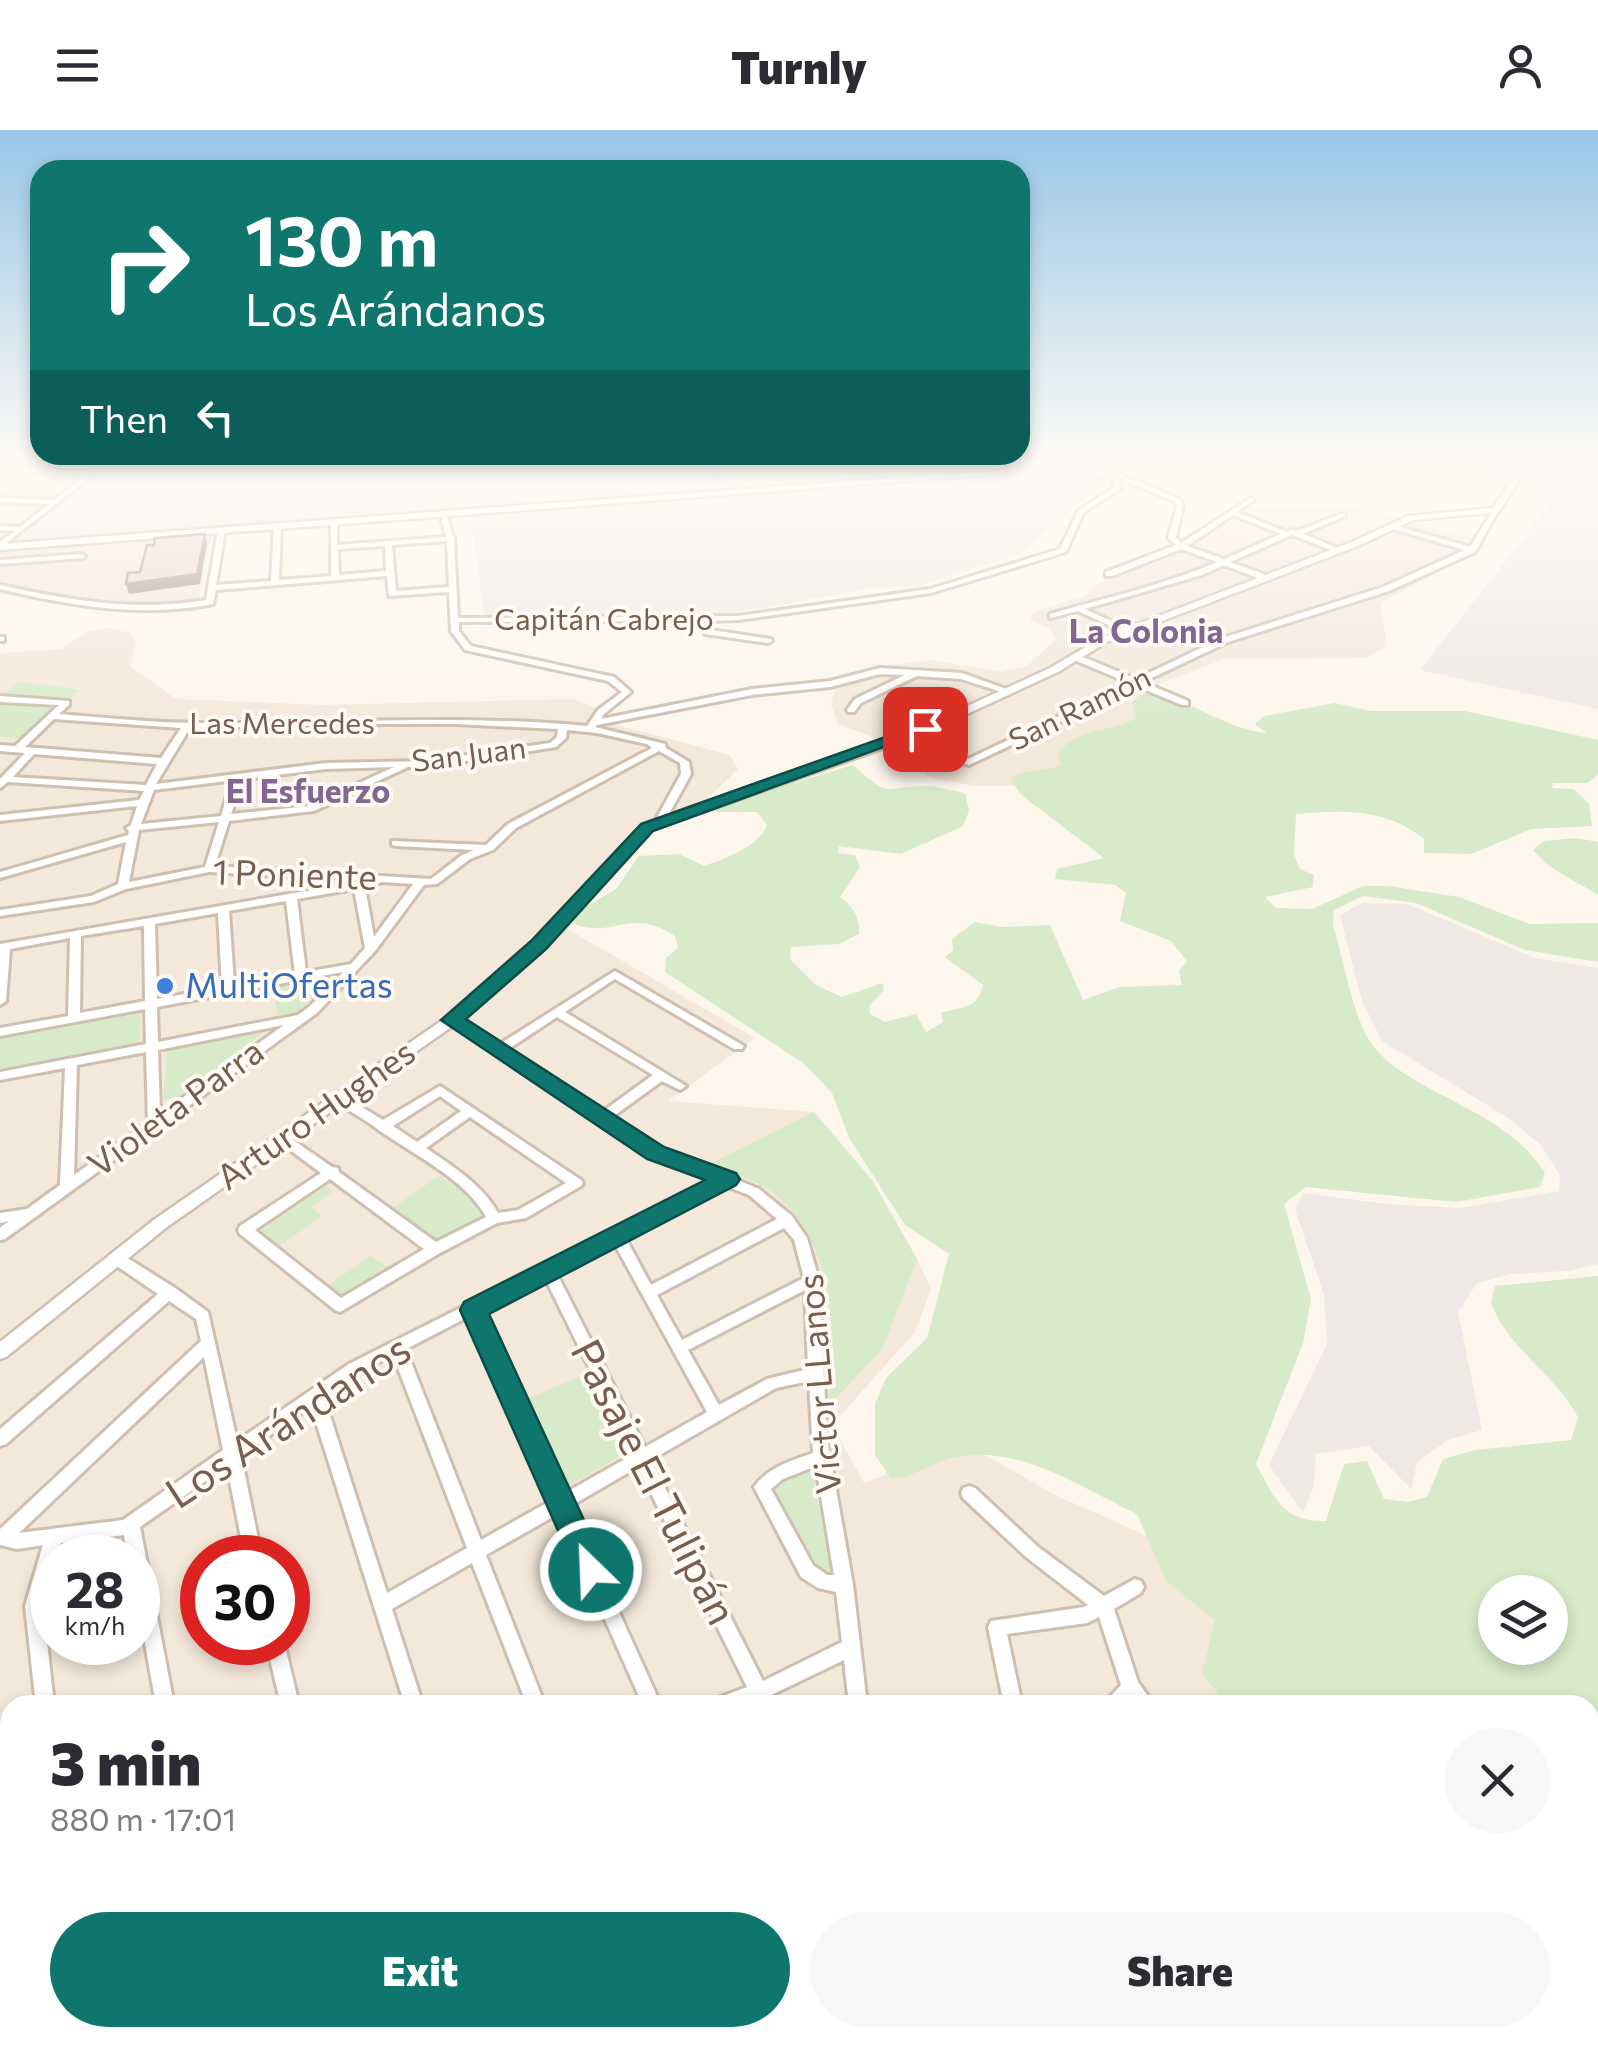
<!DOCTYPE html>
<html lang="en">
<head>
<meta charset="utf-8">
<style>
  :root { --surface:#fff; --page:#f7f7f7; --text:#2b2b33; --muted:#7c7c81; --accent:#0f766e }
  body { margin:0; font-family:Commissioner,sans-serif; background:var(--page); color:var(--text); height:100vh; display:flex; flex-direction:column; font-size:38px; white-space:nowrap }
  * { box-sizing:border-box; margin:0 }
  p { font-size:32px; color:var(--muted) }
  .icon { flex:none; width:55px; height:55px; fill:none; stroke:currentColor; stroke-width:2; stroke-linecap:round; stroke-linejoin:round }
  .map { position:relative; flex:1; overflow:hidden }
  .sheet { position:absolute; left:0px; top:1565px; width:1600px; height:352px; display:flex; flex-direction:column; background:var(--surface); border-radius:30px 30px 0 0; box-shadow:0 5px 15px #0003 }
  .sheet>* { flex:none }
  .top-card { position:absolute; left:30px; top:30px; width:1000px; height:305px; border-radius:30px; box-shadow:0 5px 15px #0003; background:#0f766e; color:#fff; overflow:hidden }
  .controls { position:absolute; left:1478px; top:1445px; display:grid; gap:20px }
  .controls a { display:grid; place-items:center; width:90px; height:90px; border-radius:50%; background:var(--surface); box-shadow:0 5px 15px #0003; font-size:50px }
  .speed { position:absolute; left:30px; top:1405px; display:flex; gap:20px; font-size:50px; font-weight:700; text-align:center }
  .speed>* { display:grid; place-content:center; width:130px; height:130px; border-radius:50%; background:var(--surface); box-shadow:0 5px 15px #0003; line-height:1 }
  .speed small { font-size:25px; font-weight:400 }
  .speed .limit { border:15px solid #d22; background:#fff; color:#111 }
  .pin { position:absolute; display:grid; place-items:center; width:85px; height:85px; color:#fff; margin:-42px; border-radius:20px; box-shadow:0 5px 15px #0006 }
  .me { position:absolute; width:110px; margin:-55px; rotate:336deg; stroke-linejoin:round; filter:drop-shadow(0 0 8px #0008) }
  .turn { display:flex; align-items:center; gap:35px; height:210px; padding:0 50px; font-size:45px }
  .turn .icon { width:130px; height:130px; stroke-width:2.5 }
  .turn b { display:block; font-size:70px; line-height:85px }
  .then { display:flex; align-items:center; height:95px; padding:0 50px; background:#0003; gap:20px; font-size:38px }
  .round { display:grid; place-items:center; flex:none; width:105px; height:105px; border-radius:52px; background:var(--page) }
  .overview { display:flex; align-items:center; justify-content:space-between; height:170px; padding:0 50px }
  h1 { font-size:60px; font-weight:800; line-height:75px }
  .button { display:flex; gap:20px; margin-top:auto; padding:20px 50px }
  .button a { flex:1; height:115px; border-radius:60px; background:var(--accent); color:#fff; font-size:40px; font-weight:800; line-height:115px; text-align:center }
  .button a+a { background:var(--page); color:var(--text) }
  header { display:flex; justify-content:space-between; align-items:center; height:130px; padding:0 50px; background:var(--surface); font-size:45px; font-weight:800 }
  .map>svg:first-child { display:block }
  .residential { fill:#f4e8da; fill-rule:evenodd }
  .industrial { fill:#eee9e4 }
  .education { fill:#f3e8f9 }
  .green { fill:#d7ebca; fill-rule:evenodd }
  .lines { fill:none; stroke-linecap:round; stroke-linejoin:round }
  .canal { fill:#c0e0e6; fill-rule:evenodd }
  .minor-casing { stroke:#cfbfb0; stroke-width:6 }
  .tertiary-casing { stroke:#cfbfb0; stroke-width:5 }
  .minor { fill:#fff; fill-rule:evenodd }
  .tertiary { fill:#fff; fill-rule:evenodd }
  .shaded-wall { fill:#a99689 }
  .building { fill:#f1d6c4; stroke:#a99689; stroke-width:2.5 }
  .route { fill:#0f766e; stroke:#0a4d48; stroke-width:2.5 }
  .shop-dot { fill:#3f7fe0; stroke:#fffaf3; stroke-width:4 }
  .labels { text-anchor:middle; stroke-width:8; stroke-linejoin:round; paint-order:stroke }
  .far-street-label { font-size:30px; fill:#785e4e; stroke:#fffaf3 }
  .far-neighbourhood-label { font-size:32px; font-weight:bold; fill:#856693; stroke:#fffaf3 }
  .street-label { font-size:35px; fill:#785e4e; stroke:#fffaf3 }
  .shop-label { font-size:35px; fill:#366cbe; stroke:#fffaf3; text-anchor:start }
  .near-street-label { font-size:42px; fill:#785e4e; stroke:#fffaf3 }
</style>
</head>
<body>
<header><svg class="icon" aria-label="menu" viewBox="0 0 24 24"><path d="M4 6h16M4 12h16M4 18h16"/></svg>Turnly<svg class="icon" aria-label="person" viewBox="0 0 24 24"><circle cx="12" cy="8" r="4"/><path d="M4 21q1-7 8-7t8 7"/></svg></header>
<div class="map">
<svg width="1598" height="1917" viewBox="0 0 1598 1917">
  <rect width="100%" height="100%" fill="#fcf6ec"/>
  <path class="residential" d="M0,334H115L213,399L196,482L55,474L0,464Z
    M1265,376L1349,378L1395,386L1490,415L1381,473L1387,517L1365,528L1224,529L1144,560L1252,633L1017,656H975L930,648L904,619L838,594L831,574L835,560L876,537L929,530L1001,542L1027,536L1056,509L1050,498L1030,491L1034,482L1084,466L1100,452L1169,428L1253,377Z
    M110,498L130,503L136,514L130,536L176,569L323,575L573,569L596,578L590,588L730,625L738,639L705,671L655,688L559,794L755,908L668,971L814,982L872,1050L917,1129L931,1159L915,1202L832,1295L864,1353L966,1314L1055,1365L1179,1420L1246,1492L1237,1575H10V1908H1262L1265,1917H0V523L61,519L87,502ZM52,1428H138V1512H52ZM202,1428H288V1512H202Z"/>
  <path class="industrial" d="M115,334H1076L14,413Z
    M1064,343L1106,352L1020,424L922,455L873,458L723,485L485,487L470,387Z
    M1598,344V579L1420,540L1551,373L1577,352Z
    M1362,773L1407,774L1535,828L1598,838V1134L1567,1141L1511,1144L1477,1153L1458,1182L1482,1300L1448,1310L1417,1332L1411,1359L1369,1316L1316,1324L1314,1356L1303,1383L1269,1335L1327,1214L1324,1165L1295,1079L1304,1063L1386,1074L1461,1078L1559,1061L1560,1046L1542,1016L1510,989L1382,911L1362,871L1340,785Z"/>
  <path class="education" d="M1526,334H1595L1566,353L1527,349Z"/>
  <path class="green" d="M19,551L80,560L67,571L0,567Z
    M1143,564C1188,565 1224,600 1267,603L1255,594L1264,586L1334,573L1371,581H1465L1598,610V645L1587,653H1553L1552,658L1574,659L1589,674L1592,696L1531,699L1472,724L1424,723V709C1386,678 1343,680 1296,684L1294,725L1300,739L1314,745L1313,757L1265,767L1276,778L1312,779L1363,756H1388L1459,767L1530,794L1598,793V832L1525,820L1416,773L1363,766L1334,780L1333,795C1344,830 1350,873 1366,905C1397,963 1503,974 1545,1043L1540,1057L1456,1072L1306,1057L1284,1074L1311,1169L1303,1213L1256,1334C1275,1368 1282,1392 1326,1391L1344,1334L1367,1331L1384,1369L1408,1372L1427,1367L1443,1329L1475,1320L1571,1310L1578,1287C1555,1244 1509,1220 1491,1173L1495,1156L1598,1146V1917H1280L1277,1908H1590V1575H1228L1202,1544L1215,1490L1166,1451L1137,1384C1082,1358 1019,1314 956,1327C933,1332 915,1347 891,1349L875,1325V1274L886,1248L927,1208L949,1124L905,1095L849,1008L832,963L803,933L665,842L666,828L678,818L675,806C630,776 615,809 574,794L575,783L616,759L639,726L679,724L704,736C723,730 761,715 767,695L757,682H714L717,676L853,635C891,669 881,657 925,656C938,656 952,661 965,663L969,681L963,696L901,724L839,716L838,723L855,725L860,737L840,767C853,777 860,787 859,804L839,814L791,817L790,829L816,855L842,867L883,853L884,860L869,876L870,884L885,892L916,884L926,902L943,892L941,883C963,876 977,880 983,855L945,827L953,820L952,809L975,792L1002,797L1050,795L1083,870L1120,857L1182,855L1179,841L1187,831L1171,811L1120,791L1126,763L1115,755L1055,749L1057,739L1104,728L1020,664L1010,648C1028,637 1043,643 1061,635L1057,624C1080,596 1108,604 1136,588L1132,572ZM1495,1462H1550V1518H1495Z
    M0,573L61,578L25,609L0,607Z
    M1577,708L1598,712V765C1577,751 1548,740 1533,720L1544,711Z
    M324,846L330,851L300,882L277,885L274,857Z
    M134,878L141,881L140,909L134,914L0,940V907Z
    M264,902L177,969H163L167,921Z
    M814,982L872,1050L917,1129L883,1218L827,1278C836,1206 836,1111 773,1063C755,1050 731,1042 710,1034Z
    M439,1046L486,1075L490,1085L442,1113L392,1078Z
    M326,1056L333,1061L311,1077L322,1086L278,1117L260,1101Z
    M414,1123L428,1127L342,1172L325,1157L371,1126L390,1139Z
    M588,1243L628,1322L563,1359L523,1271Z
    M804,1336L806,1342L812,1341L832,1444L814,1441L771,1365L772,1357Z
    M912,1908H1038L1040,1917H913Z"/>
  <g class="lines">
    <path class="canal" d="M710,334H717L724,350H718Z"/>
    <defs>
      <path id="minor" d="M101,334H107L0,418V412L15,401L0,400V396L20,397L49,374L0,372V368L54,370L86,345L0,342V338L91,341Z
        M1096,334L1179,369L1183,376L1176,408L1181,413L1251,368L1253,369V371L1237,382L1287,402L1292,400L1297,401L1341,384H1345V386L1303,404L1343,420L1336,422L1292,405L1230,432L1269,446V450H1263L1224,435L1202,445L1085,479L1128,499L1129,501L1125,503L1078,481L1050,488V484C1105,468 1164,455 1217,432L1181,419L1112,446H1106V442L1176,415L1168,408L1177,376L1174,371L1119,348L1120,359L1083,383L1066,422L931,463L738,490L703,491L711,500L771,509L772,511L768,513L705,504L697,491L459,492V501L471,516L614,547L631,562L604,584L601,589L752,559L830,551L880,538L962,543L1012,561L1008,564L961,549L917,546L861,573L854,582H848L847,580L855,569L905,545L880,544L830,557L752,565L597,595L595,597L665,614L666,618L689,632L691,644L664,693L660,694L655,691L681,644L680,633L659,621L516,698L493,720L470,729L437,754L424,755L375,821L317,883L5,1109L0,1110V1098L9,1091L0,1093V1083L27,1079L60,1055L65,938L0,950V942L146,914L145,879L0,906V898L68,886L70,808L10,819L6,871L0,875V814L364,751L209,742L126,759L94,772L0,786V780L91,766L118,754L126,712L0,748V742L128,705L129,701L126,698L131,695L137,676L0,691V685L139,670L144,661L8,652L0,658V649L25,623L0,621V615L15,616L59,575L0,572V566L69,571V575L59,584C107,588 156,593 204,593C333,594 458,584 587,596L598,580L622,562L608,551L465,520L451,501L449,462L389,466L387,446L216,460L213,474C141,488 70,476 0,459V455C68,470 136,482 206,470L218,399L225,401L216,455L271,451L274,394L281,396L279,450L331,446V391L337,392V415L446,407L440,383L443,381L446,383L454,409L458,488L738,486L930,459L1060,419L1078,381L1114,357L1112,345L1094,337V335ZM1233,385L1281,404L1224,429L1187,416ZM447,411L449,457L396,461L392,415ZM385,416L386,441L339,445L338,419ZM54,589L181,598L161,628L25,617ZM380,594H456L558,599L557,607L550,613L426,631L326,633L156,654L190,598ZM567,600L597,603L647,614L652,618L508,694L486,715L392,711V715L396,716L474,720L462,725L431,749L215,736L229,691L314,681L408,637H426L556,617L566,608ZM34,624L157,634L146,655L13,647ZM394,637L309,676L231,684L237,666L232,663L227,666L221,686L141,694L154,660L326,639ZM219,692L205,737L129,752L139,700ZM382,752L413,754L374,807L365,757ZM354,759L365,818L351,834L306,842L297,769ZM286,771L295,844L234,855L229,781ZM218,783L222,857L157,869L155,794ZM144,796L145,871L80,883L81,806ZM343,842L309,877L298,885L158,912L157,877ZM284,895L160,984L158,920ZM146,922L148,993L74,1045L77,935Z
        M1069,337L1103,343L1106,345L1103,347L1067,340L1066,339Z
        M1494,379L1499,380L1475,422L1389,461L1228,512L1143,552L1188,571V575H1182L1136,556L969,635L948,628L920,599L928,597L954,624L968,629L1129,553L1072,529V525H1078L1136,549L1222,508L1383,457L1465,420L1393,399V395L1470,417Z
        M81,424L85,426L84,428L0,434V430Z
        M0,507H4V511H0Z
        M615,841L744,916L742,919H734L615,849L565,882L686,956L680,960L662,951L611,988L660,1020L725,1045L733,1046L735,1049L759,1059L792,1086L807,1108L819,1150L827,1309L853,1455L867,1575H849L844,1530L765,1568L748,1575H713L715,1569L747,1557L638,1337L571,1376L661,1575H643L558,1384L486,1425L545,1575H527L472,1433L392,1479L423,1575H405L311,1276L241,1326L262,1428H245L227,1336L140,1397L174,1575H156L138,1474V1428H128L124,1405L61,1413L57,1428H52V1442L43,1476L54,1575H36L25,1476L43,1415L17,1419L0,1415V1399L201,1211L196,1189L169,1171L6,1314L0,1316V1299L158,1164L111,1132L109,1128L111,1124L116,1123L121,1124L175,1158L208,1182L237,1311L349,1234L713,1051L650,1026L446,890L452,886L456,887L498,915ZM557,887L653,945L602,982L507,920ZM726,1056L749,1065L777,1089L651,1155L625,1107ZM784,1098L794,1110L804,1148L682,1210L657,1165ZM614,1113L707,1282L645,1317L556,1142ZM545,1148L632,1325L565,1363L482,1180ZM805,1160L808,1239L767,1249L719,1275L688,1220ZM470,1186L552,1370L481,1410L406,1219ZM393,1225L467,1418L387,1463L324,1267L359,1242ZM204,1227L223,1320L123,1390L19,1403ZM809,1251L813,1323C791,1331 768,1337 754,1357L801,1447L818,1458L836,1462L842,1512L763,1551L651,1330L776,1258ZM816,1336L834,1445H827L813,1435L771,1359L783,1349Z
        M440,956L581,1050L583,1053L581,1056L526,1088L497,1093L440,1123L340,1182L335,1180L240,1104L238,1100L240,1096L321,1043L278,1011L277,1008L283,1003L332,1037L338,1038L339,1042L436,1112L486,1087C466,1048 406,1021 372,995C360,986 345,980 334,969L340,965L344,966L383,990ZM440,966L461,981L417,1012L393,996ZM470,987L566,1053L518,1080L498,1083C483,1055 452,1036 426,1018ZM330,1049L424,1119L341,1168L255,1100Z
        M969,1356L975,1358L1038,1417L1104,1466L1135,1449L1141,1451L1144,1457L1141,1463L1114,1479L1138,1552L1154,1575H1134L1131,1571L1127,1575H1106L1108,1569L1121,1555L1099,1487L1087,1493L1007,1504L1022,1575H1004L988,1497L991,1491L1084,1477L1088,1475L1026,1427L963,1368L961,1363L963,1358Z
        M266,1512H284L299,1575H281Z
        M10,1721V1741L5,1743L0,1741V1725Z
        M66,1908H88L89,1917H67Z
        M217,1908H239L241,1917H219Z
        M362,1908H384L386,1917H364Z
        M464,1908H487L491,1917H468Z
        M761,1908H871L868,1916L864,1917H753L756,1909Z
        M886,1908H908L909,1917H887Z
        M1050,1908H1072L1073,1917H1051Z
        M1231,1908H1253L1256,1917H1234Z"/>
      <path id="tertiary" d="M1082,334H1111L1107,336L0,420V414Z
        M1515,334H1523L1524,343L1499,382L1413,390L1358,416L1107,512L1058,542L921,605L651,700L535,827L457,893L167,1097L6,1227L0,1229V1212L155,1089L447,887L525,821L643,694L913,601L1050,538L1101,508L1352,412L1408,386L1493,378L1516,343Z"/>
    </defs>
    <use href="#minor" class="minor-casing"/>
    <use href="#tertiary" class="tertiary-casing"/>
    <use href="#minor" class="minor"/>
    <use href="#tertiary" class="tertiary"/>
  </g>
  <path class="shaded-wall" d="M205,404L207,413L200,454L129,464L126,454Z"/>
  <path class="building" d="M205,404L197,444L126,454L128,443L140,442L147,415H154L155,408Z"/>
  <linearGradient id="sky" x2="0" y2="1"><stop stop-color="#98c6e7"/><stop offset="0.55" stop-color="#fefbf6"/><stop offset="1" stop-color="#fefbf6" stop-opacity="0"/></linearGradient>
  <rect width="1598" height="602" fill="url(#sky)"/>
  <path class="route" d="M919,595L933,599L653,701L546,819L466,889L664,1017L736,1043L740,1049L736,1055L489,1184L607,1440L602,1450L591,1454L580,1450L460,1180L464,1172L705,1050L647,1029L441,890L531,811L641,694Z"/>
  <circle class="shop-dot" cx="165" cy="856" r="10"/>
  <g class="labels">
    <g class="far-street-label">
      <text x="604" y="500">Capitán Cabrejo</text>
      <text transform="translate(1080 579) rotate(-26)" y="10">San Ramón</text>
      <text x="282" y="604">Las Mercedes</text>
      <text transform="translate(469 625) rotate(-7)" y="10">San Juan</text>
    </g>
    <g class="far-neighbourhood-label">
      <text x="1146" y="513">La Colonia</text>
      <text x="308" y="673">El Esfuerzo</text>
    </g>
    <g class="street-label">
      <text transform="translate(295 745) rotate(2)" y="12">1 Poniente</text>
      <text transform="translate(176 978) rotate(-36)" y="12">Violeta Parra</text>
      <text transform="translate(316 985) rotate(-35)" y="12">Arturo Hughes</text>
      <text transform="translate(820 1254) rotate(-95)" y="12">Victor LLanos</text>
    </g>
    <g class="shop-label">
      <text x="185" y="868">MultiOfertas</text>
    </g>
    <g class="near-street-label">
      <text transform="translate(288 1291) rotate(-33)" y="15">Los Arándanos</text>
      <text transform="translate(654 1352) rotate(63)" y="15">Pasaje El Tulipán</text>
    </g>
  </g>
</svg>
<div class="controls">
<a><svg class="icon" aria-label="layers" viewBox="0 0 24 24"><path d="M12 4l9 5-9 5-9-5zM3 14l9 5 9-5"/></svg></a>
</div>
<div class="speed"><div>28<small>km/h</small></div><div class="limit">30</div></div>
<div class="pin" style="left:925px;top:599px;background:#d93025"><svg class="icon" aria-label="arrive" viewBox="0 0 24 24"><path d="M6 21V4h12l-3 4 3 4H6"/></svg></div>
<svg class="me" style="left:591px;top:1440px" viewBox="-20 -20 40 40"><circle r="17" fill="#0f766e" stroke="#fff" stroke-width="3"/><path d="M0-11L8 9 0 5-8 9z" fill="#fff"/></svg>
<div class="top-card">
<div class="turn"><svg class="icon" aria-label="right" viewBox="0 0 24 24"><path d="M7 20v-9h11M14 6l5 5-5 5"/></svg><div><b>130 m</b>Los Arándanos</div></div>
<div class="then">Then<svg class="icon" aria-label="left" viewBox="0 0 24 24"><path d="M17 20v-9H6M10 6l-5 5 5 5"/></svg></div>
</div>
<section class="sheet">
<div class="overview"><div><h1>3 min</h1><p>880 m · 17:01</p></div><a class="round"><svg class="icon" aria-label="close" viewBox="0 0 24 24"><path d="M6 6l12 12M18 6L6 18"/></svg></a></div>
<div class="button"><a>Exit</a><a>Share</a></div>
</section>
</div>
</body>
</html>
